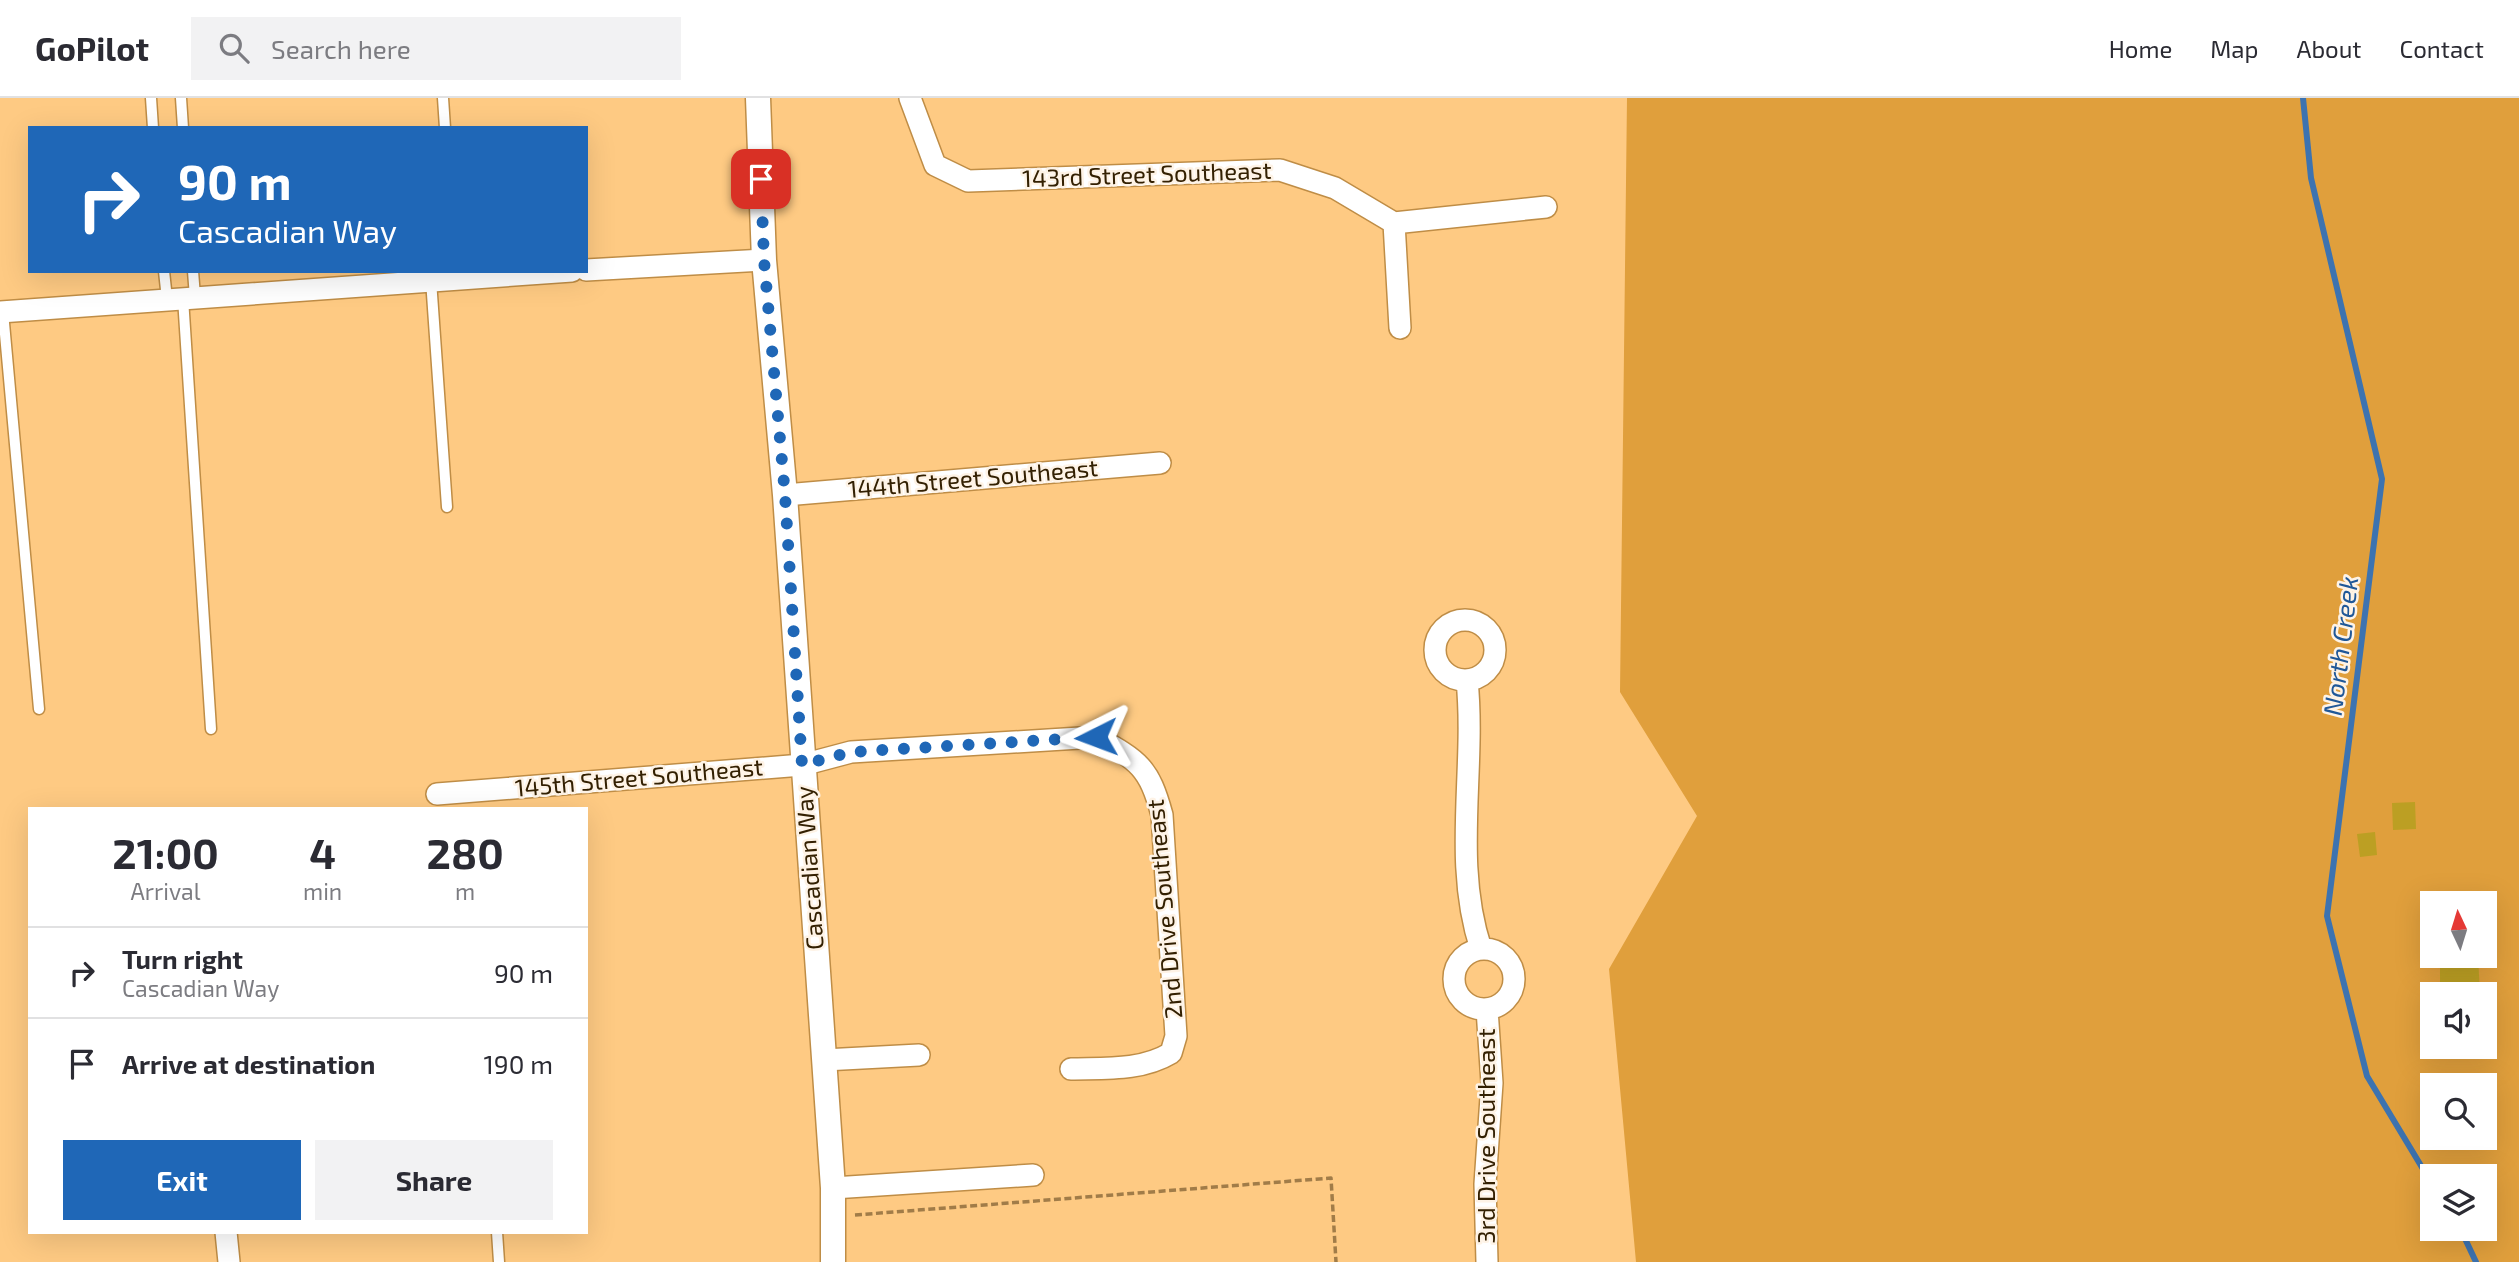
<!DOCTYPE html>
<html lang="en">
<head>
<meta charset="utf-8">
<style>
  :root { --surface:#fff; --page:#f2f2f3; --text:#2b2b33; --muted:#7c7c81; --line:#e1e1e2; --accent:#1f67b7 }
  body { margin:0; font-family:"Exo 2",sans-serif; background:var(--page); color:var(--text); height:100vh; display:flex; flex-direction:column; font-size:26px; white-space:nowrap }
  * { box-sizing:border-box; margin:0 }
  p { font-size:23px; color:var(--muted) }
  .icon { flex:none; width:38px; height:38px; fill:none; stroke:currentColor; stroke-width:2; stroke-linecap:round; stroke-linejoin:round }
  .map { position:relative; flex:1; overflow:hidden }
  .panel { position:absolute; left:28px; top:709px; width:560px; height:427px; display:flex; flex-direction:column; background:var(--surface); border-radius:0px; box-shadow:0 7px 28px #0002 }
  .panel>* { flex:none }
  .banner { position:absolute; left:28px; top:28px; width:560px; height:147px; border-radius:0px; box-shadow:0 7px 28px #0002; background:#1f67b7; color:#fff; overflow:hidden }
  .needle { width:46px; rotate:356deg }
  .buttons { position:absolute; left:2420px; top:793px; display:grid; gap:14px }
  .buttons a { display:grid; place-items:center; width:77px; height:77px; border-radius:0px; background:var(--surface); box-shadow:0 7px 28px #0002; font-size:35px }
  .pin { position:absolute; display:grid; place-items:center; width:60px; height:60px; color:#fff; margin:-30px; border-radius:14px; box-shadow:0 4px 10px #0006 }
  .me { position:absolute; width:77px; margin:-38px; rotate:267deg; stroke-linejoin:round; filter:drop-shadow(0 0 5px #0008) }
  .turn { display:flex; align-items:center; gap:24px; height:147px; padding:0 35px; font-size:32px }
  .turn .icon { width:91px; height:91px; stroke-width:2.5 }
  .turn b { display:block; font-size:49px; line-height:60px }
  .eta { display:flex; justify-content:space-evenly; align-items:center; height:119px; text-align:center }
  .eta b { font-size:42px; font-weight:700; line-height:49px }
  .primary-button { display:flex; gap:14px; margin-top:auto; padding:14px 35px }
  .primary-button a { flex:1; height:80px; border-radius:0px; background:var(--accent); color:#fff; font-size:28px; font-weight:700; line-height:80px; text-align:center }
  .primary-button a+a { background:var(--page); color:var(--text) }
  ul { padding:0; list-style:none }
  li { display:flex; align-items:center; gap:21px; height:91px; padding:0 35px; border-top:2px solid var(--line) }
  li div { flex:1 }
  li b { display:block; font-size:26px }
  li em { font-style:normal }
  header { display:flex; align-items:center; gap:42px; box-sizing:border-box; height:98px; padding:0 35px; background:var(--surface); border-bottom:2px solid var(--line) }
  header strong { font-size:33px }
  nav { display:flex; gap:38px; margin-inline-start:auto; font-size:24px }
  .search { width:490px; height:63px; background:var(--page); display:flex; align-items:center; gap:18px; box-sizing:border-box; padding:0 24px; border-radius:0px; color:var(--muted); font-size:26px }
  .map>svg:first-child { display:block }
  .green { fill:#e09f3c; fill-rule:evenodd }
  .lines { fill:none; stroke-linecap:round; stroke-linejoin:round }
  .stream { stroke:#3d73b0; stroke-width:6 }
  .building { fill:#bc9f23 }
  .service-casing { stroke:#bf8d46; stroke-width:13 }
  .minor-casing { stroke:#bf8d46; stroke-width:24 }
  .tertiary-casing { stroke:#bf8d46; stroke-width:27 }
  .path { stroke:#a17c48; stroke-width:3.5; stroke-dasharray:7 3.5; stroke-linecap:butt }
  .service { stroke:#fff; stroke-width:10 }
  .minor { stroke:#fff; stroke-width:21 }
  .tertiary { stroke:#fff; stroke-width:24 }
  .route { stroke:#1f67b7; stroke-width:12; stroke-dasharray:0 21.6 }
  .labels { text-anchor:middle; stroke-width:5; stroke-linejoin:round; paint-order:stroke }
  .street-label { font-size:24px; fill:#332002; stroke:#fef3e6 }
  .water-label { font-size:26px; font-style:italic; fill:#205898; stroke:#fef3e6 }
</style>
</head>
<body>
<header>
<strong>GoPilot</strong>
<div class="search"><svg class="icon" aria-label="search" viewBox="0 0 24 24"><circle cx="10" cy="10" r="6"/><path d="M15 15l6 6"/></svg>Search here</div>
<nav><a>Home</a><a>Map</a><a>About</a><a>Contact</a></nav>
</header>
<div class="map">
<svg width="2519" height="1164" viewBox="0 0 2519 1164">
  <rect width="100%" height="100%" fill="#feca83"/>
  <path class="green" d="M1627,0H2519V1164H1636L1609,871L1697,718L1620,594ZM2432,805H2485V858H2432ZM2432,896H2485V948H2432ZM2432,987H2485V1040H2432ZM2432,1078H2485V1130H2432Z"/>
  <g class="lines">
    <path class="stream" d="M2303,0L2311,80L2382,381L2327,818L2367,978L2432,1086
      M2460,1130L2476,1164"/>
  </g>
  <path class="building" d="M2415,704L2416,731L2393,732L2392,705Z
    M2375,734L2377,757L2360,759L2357,736Z
    M2440,858H2478L2480,896L2440,894Z"/>
  <g class="lines">
    <defs>
      <path id="service" d="M151,0L153,30
        M181,0L183,30
        M443,0L445,30
        M164,173L167,201
        M193,173L195,199
        M431,182L447,409
        M183,200L211,631
        M3,214L39,611
        M497,1134L499,1164"/>
      <path id="minor" d="M910,0L935,67L968,83L1280,72L1335,90L1394,125L1546,109
        M1394,125L1400,230
        M586,172L764,162
        M0,214L572,173
        M785,397L1160,365
        M1435 552a30 30 0 1 1 60 0a30 30 0 1 1-60 0Z
        M1467,582C1476,672 1452,763 1481,851
        M437,696L802,667L851,654L1096,639C1139,663 1149,669 1162,717L1176,938L1171,955C1141,973 1105,970 1071,971
        M1454 881a30 30 0 1 1 60 0a30 30 0 1 1-60 0Z
        M824,962L919,957
        M833,1090L1033,1077
        M226,1134L229,1164
        M1487,1164L1485,1086L1492,985L1487,911"/>
      <path id="tertiary" d="M758,0L764,162L785,397L833,1090V1164"/>
    </defs>
    <use href="#service" class="service-casing"/>
    <use href="#minor" class="minor-casing"/>
    <use href="#tertiary" class="tertiary-casing"/>
    <path class="path" d="M855,1117L1331,1080L1336,1164"/>
    <use href="#service" class="service"/>
    <use href="#minor" class="minor"/>
    <use href="#tertiary" class="tertiary"/>
  </g>
  <g class="lines">
    <path class="route" d="M761,81L764,162L785,397L802,667L851,654L1096,639"/>
  </g>
  <g class="labels">
    <g class="street-label">
      <text transform="translate(1147 77) rotate(-2)" y="8">143rd Street Southeast</text>
      <text transform="translate(973 381) rotate(-5)" y="8">144th Street Southeast</text>
      <text transform="translate(639 680) rotate(-5)" y="8">145th Street Southeast</text>
      <text transform="translate(810 770) rotate(-94)" y="8">Cascadian Way</text>
      <text transform="translate(1165 811) rotate(-95)" y="8">2nd Drive Southeast</text>
      <text transform="translate(1487 1038) rotate(-90)" y="8">3rd Drive Southeast</text>
    </g>
    <g class="water-label">
      <text transform="translate(2341 548) rotate(-83)" y="9">North Creek</text>
    </g>
  </g>
</svg>
<div class="buttons">
<a><svg class="needle" viewBox="-14 -14 28 28"><path d="M0-13l5 13h-10z" fill="#e53935"/><path d="M0 13l5-13h-10z" fill="#7c7c81"/></svg></a>
<a><svg class="icon" aria-label="sound" viewBox="0 0 24 24"><path d="M4 9h4l5-4v14l-5-4H4zM17 9q2 3 0 6"/></svg></a>
<a><svg class="icon" aria-label="search" viewBox="0 0 24 24"><circle cx="10" cy="10" r="6"/><path d="M15 15l6 6"/></svg></a>
<a><svg class="icon" aria-label="layers" viewBox="0 0 24 24"><path d="M12 4l9 5-9 5-9-5zM3 14l9 5 9-5"/></svg></a>
</div>
<div class="pin" style="left:761px;top:81px;background:#d93025"><svg class="icon" aria-label="arrive" viewBox="0 0 24 24"><path d="M6 21V4h12l-3 4 3 4H6"/></svg></div>
<svg class="me" style="left:1096px;top:639px" viewBox="-20 -20 40 40"><path d="M0-17L14 15 0 8-14 15z" fill="#1f67b7" stroke="#fff" stroke-width="4"/></svg>
<div class="banner">
<div class="turn"><svg class="icon" aria-label="right" viewBox="0 0 24 24"><path d="M7 20v-9h11M14 6l5 5-5 5"/></svg><div><b>90 m</b>Cascadian Way</div></div>
</div>
<section class="panel">
<div class="eta">
<div><b>21:00</b><p>Arrival</p></div>
<div><b>4</b><p>min</p></div>
<div><b>280</b><p>m</p></div>
</div>
<ul>
<li><svg class="icon" aria-label="right" viewBox="0 0 24 24"><path d="M7 20v-9h11M14 6l5 5-5 5"/></svg><div><b>Turn right</b><p>Cascadian Way</p></div><em>90 m</em></li>
<li><svg class="icon" aria-label="arrive" viewBox="0 0 24 24"><path d="M6 21V4h12l-3 4 3 4H6"/></svg><div><b>Arrive at destination</b></div><em>190 m</em></li>
</ul>
<div class="primary-button"><a>Exit</a><a>Share</a></div>
</section>
</div>
</body>
</html>
